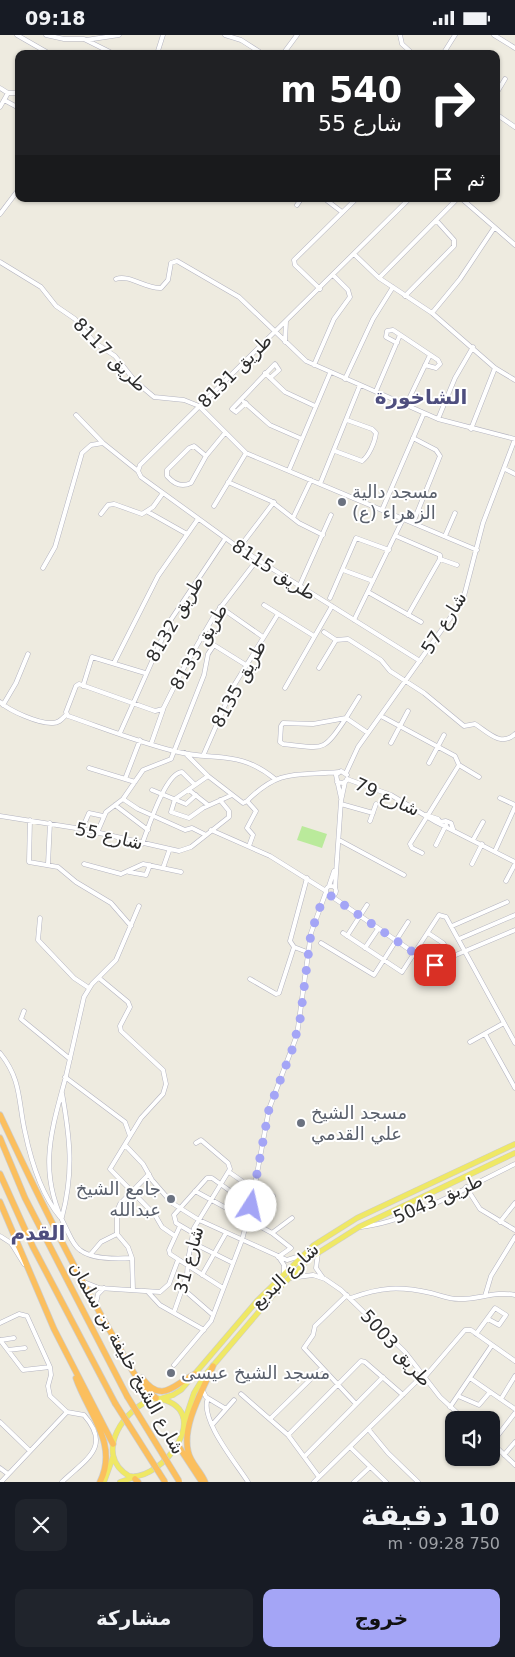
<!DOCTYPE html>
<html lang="ar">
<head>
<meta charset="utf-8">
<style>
  :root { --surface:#171b24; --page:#20242c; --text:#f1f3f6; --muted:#9ea1a6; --accent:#a4a5f6 }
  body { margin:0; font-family:"DejaVu Sans",Cairo,sans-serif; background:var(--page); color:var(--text); direction:rtl; height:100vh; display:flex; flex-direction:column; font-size:19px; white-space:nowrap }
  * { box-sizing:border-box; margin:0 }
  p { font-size:16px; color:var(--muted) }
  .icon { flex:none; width:28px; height:28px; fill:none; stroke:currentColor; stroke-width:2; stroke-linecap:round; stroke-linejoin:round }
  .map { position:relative; height:1447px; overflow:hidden; direction:ltr }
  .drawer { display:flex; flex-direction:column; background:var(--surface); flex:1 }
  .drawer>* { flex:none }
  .guide { position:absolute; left:15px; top:15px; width:485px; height:152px; border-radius:10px; box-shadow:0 1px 4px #0004; direction:rtl; background:#202124; color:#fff; overflow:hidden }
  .tools { position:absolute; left:445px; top:1376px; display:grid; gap:10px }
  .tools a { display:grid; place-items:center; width:55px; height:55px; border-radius:10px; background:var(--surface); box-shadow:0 1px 4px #0004; font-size:25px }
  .pin { position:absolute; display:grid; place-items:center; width:42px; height:42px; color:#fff; margin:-21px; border-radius:10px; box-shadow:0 2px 8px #0006 }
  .me { position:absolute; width:55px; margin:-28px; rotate:10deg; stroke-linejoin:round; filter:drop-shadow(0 0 4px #0008) }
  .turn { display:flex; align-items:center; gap:18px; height:105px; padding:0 15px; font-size:22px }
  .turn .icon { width:65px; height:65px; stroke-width:2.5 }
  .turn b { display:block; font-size:35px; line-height:42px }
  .then { display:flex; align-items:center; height:48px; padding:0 15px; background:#0003; gap:10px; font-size:19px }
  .round { display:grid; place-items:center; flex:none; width:52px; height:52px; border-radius:10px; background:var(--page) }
  .headline { display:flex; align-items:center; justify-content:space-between; height:85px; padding:0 15px }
  h1 { font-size:30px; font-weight:700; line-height:38px }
  .primary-button { display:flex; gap:10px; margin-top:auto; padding:10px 15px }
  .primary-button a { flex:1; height:58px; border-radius:10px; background:var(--accent); color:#111; font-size:20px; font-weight:700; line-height:58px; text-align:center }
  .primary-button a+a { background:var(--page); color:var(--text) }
  .status { display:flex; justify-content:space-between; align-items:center; height:35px; padding:0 25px; background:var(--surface); direction:ltr }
  .status svg { height:14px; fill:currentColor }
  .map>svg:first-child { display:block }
  .pitch { fill:#baea9b }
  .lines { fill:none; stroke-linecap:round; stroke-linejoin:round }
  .minor-casing { stroke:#b4b4c0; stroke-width:5 }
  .major-casing { stroke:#cdcdcd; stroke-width:6 }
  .highway-casing { stroke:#cdcdcd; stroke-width:7 }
  .minor { stroke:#fff; stroke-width:4 }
  .major { stroke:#efe865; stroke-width:5 }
  .highway { stroke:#fbbf5e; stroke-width:5.5 }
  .highway-bridge-casing { stroke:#cdcdcd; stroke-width:7; stroke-linecap:butt }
  .highway-bridge { stroke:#fbbf5e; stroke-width:5.5 }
  .route { stroke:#a4a5f6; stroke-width:9; stroke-dasharray:0 16.2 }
  .worship-dot { fill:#6b7280; stroke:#fff; stroke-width:2 }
  .labels { text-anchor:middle; stroke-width:4; stroke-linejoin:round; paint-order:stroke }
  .street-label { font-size:18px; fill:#2d2d2d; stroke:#fff }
  .worship-label { font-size:18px; fill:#5b616d; stroke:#fff; text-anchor:start }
  .quarter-label { font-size:20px; font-weight:bold; fill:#4e4e7e; stroke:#fff }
</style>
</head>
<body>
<div class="status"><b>09:18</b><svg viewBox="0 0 49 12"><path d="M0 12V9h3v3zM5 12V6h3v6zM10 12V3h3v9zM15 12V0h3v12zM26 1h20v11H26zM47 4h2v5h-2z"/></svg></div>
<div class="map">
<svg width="515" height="1447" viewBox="0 0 515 1447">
  <rect width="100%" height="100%" fill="#eeebe0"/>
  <path class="pitch" d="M302,791L327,799L322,813L297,805Z"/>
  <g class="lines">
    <defs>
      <path id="minor" d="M17,0L50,19
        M46,0L64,4H84L114,19
        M225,0L241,5L263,19
        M400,0L402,9L413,19
        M494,0L515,13
        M86,5L119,0
        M157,19L163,0
        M283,19L297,0
        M443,19L455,0
        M0,53L8,58H19
        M496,59L505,44
        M4,65L19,73
        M0,72L8,58
        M496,79L515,92
        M325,164L342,177
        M409,164L140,430L138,436L141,442L239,513L420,626
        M462,164L515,210
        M297,170L301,164
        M0,179L19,154
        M354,219L379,243L432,278L495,333L515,345
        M0,227L41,252L56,271L75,284L94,307L115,321L135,346L154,362L184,365L199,371L246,418L477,515
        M379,243L457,164
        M116,244C129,239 146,254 161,253L168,245L171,228L177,226L239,262L306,326L438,384L515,404
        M320,254L295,230L294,225L356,164
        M405,261L454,211V205L436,185
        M432,278L460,244L494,193
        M285,307L286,286
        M397,308L386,302L387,296L393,295L438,325L440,329L436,333L425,330
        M314,330L334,284L350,262L348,255L333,240
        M265,338L285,357L315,371
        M345,344L373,284L393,252
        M376,356L400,300
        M244,367L270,390L302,404
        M246,368L236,377L232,374L275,329L279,335L270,343
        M406,370L430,320
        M76,380L103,408L138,436
        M438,384L455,343L473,312
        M471,394L495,333
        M413,403L436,415L440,421L413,488
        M194,411L206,421L191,448C181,453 173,448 167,441V435L189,413Z
        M335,416L362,426C369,421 375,407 376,398L372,394L347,385
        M206,421L225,398
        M505,434L515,439
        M289,435L330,338
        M228,447L271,466L299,488L323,500
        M320,449L360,350
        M214,471L246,418
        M382,475L424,378
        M148,477L187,499
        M101,479L108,470L114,469L142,479L153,472L163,458
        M293,483L311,445
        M396,501L440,520V524L408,580
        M445,501L455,478
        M239,513L274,467
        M440,524L457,530
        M257,525L214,581L182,636L163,674L155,676L79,649L76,651L66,677L68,681C103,693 138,707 174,716C214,727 239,714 275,744
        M43,533L55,512L82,418L91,410L103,408
        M343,535L373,546
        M299,552L331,480
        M368,557L421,587
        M330,563L356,503L389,515
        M264,570L314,601
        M220,572L263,602
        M354,585L403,484
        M324,597L336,605
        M201,602L246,630
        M336,605L348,604L381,625L390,636L424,658L464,691L475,689C489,698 501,712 515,699
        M114,628L158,541L198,484
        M319,633L336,605
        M83,651L92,622L145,638
        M285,653L332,571
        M359,662L346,683L368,698
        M0,667C10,676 39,689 53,688C59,688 62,684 66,680
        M3,670L16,648L28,619
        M381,681L455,721L459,730L410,809L412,813L422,818
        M346,683C322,719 324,713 283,709L280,707L281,691L283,688L313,689Z
        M120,698L170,586L225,504
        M391,708L408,676
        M151,709L163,675
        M185,718L208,741L243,768L247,766
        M203,721L233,652L278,579
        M429,728L444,700
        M459,730L479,742
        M89,733L135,747
        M346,738L358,712L463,565L483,488L515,404
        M208,741L175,764L171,777L189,783L203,773L232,760
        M125,744L140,705
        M347,744L391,760L436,787L515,827
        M337,747L343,748L346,746
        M152,755L186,769L196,760
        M189,755L208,770
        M341,763L336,740L341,736L347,740
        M500,763L515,770
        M123,764L138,774L185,795L192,793L206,800
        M247,766C280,733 296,741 339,737
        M247,766L256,776L247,793L253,800L249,811
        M341,769L373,778
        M115,770L148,795
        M426,780L438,784L440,787
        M0,781L82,794L179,816L191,812L229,782V776L220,765
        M30,785L29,827L58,832L76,847L111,868L131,891
        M370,786L376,769
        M440,787L446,786L451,788L453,794
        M82,794L89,778L103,781
        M211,795L270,821L326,856
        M97,798L106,777L123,764L143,735L171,724L204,640L208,619L214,610
        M339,805L404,840
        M473,805L483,787
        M142,809C148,794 165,738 182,737L195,750
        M436,810L446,790
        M495,816L515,772
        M48,829L50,788
        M84,829L121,839L143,829L181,837
        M472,829L482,809
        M163,833L169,816
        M129,837L146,840L150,830
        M506,846L515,829
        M326 856a5 5 0 1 1 10 0a5 5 0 1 1-10 0Z
        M329,851L334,836
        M335,853L341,766L345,747
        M331,861L432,930L515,895
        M40,883L38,905L74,943L89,953
        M452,891L507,867
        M343,898L402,937L439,880L446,882L515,1008
        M428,898L443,908L453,922
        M347,901L367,870
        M459,904L515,880
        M321,908L374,940L408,887
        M365,913L378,894
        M307,917L294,912L290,906L307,843
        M99,943L128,967L130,972L120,991L121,996L163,1035L166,1049L163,1059L141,1083L110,1134L155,1180L162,1192L175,1201
        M250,944L276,959L279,958L294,912
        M24,976L21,984L70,1024
        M485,999L515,1053
        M470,1007L504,988
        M0,1018C22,1045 18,1067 25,1097C31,1126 41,1159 60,1182
        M65,1042L125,1087L130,1101
        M125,1110L143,1129L152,1145L172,1168L199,1185L287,1225L300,1221
        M229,1137L255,1155
        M255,1151L273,1161L259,1191
        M466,1152L480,1174L515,1195
        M195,1156L272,1198L291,1213L278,1222
        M62,1182C74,1137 70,1103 62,1058
        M500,1187L515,1168
        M180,1191L169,1215L170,1219L223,1253
        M361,1192C409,1187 471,1150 515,1129
        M193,1198L176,1188L174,1180L207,1143H212L251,1171
        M272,1198L292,1183
        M0,1201L11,1208L24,1229
        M191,1207L233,1228
        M318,1218L316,1233L323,1243
        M90,1220L101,1207L117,1199
        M132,1223C117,1224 93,1225 80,1215C73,1210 70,1201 66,1193C37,1137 51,1097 66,1041C72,1015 78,988 84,962L92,949L116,925L139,871
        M280,1224L284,1230V1238
        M202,1240L226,1198
        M290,1243L313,1240L325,1244L341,1255L405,1317L440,1362L465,1385
        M84,1247L99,1253L160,1257L169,1249L178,1225
        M182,1253L213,1280
        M133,1255L132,1223L128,1212L117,1199V1176L120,1169L149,1139
        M148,1257L160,1270L204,1295
        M347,1260L315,1291L313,1300L304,1313L356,1369
        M485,1261L491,1241L515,1202
        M351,1263C381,1252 399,1251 431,1258C440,1260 451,1265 461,1264C479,1264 497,1256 515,1260
        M96,1268L98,1259L104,1253
        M174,1277L187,1240L188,1225L194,1193L230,1134L228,1128L201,1105L196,1108
        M0,1288L19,1279L27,1281L50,1332L51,1340L48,1351L50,1361L67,1377L84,1380C112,1412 86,1424 62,1447
        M476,1299L495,1273L506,1280L499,1290L488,1284
        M0,1305L23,1335L50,1332
        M1,1305L14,1303
        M8,1315L25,1313
        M174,1330L211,1286L242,1205L251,1171L269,1074L297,1000L311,898L326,857
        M424,1343L465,1295H471L515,1326
        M470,1343L515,1374
        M202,1354L206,1362L226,1374
        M241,1359L288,1400L319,1442
        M458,1361L479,1370L490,1357
        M208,1363C199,1384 236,1428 248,1447
        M501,1364L515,1341
        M450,1372L492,1310
        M271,1383L322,1333
        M0,1387L30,1416
        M212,1390L234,1365
        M369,1395L388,1418L418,1447
        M288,1400L361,1326L365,1327L403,1360
        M491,1407L515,1430
        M492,1408L515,1378
        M350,1412L386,1447
        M504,1420L515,1407
        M305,1421L383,1342
        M0,1433L8,1439
        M1,1447L67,1377
        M314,1447L422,1341
        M354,1447L370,1432"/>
      <path id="major" d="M156,1363C218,1373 162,1447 129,1441C92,1419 125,1371 156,1363Z
        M160,1364L173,1360L181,1355L257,1266L314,1210L357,1183L515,1109
        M184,1388L194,1358L205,1340L279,1253L310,1223L359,1192L515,1118
        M104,1447L113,1422
        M120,1447L132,1443"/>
      <path id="highway" d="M0,1080C35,1155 71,1229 113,1301C125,1322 136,1348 156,1363
        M0,1103L25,1163L127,1361
        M0,1139L33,1212L115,1368
        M0,1167L54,1294L113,1409
        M76,1343C88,1378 119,1409 100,1447
        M142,1343C162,1370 174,1349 195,1339
        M179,1412L202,1447
        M135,1444L138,1447
        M205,1447C201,1436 190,1428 188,1416C182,1389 203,1355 213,1331"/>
    </defs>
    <use href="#minor" class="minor-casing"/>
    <use href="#major" class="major-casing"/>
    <use href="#highway" class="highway-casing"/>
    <use href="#minor" class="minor"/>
    <use href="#major" class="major"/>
    <use href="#highway" class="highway"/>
    <defs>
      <path id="highway-bridge" d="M127,1361L179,1446
        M115,1368L165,1447"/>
    </defs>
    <use href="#highway-bridge" class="highway-bridge-casing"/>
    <use href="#highway-bridge" class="highway-bridge"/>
  </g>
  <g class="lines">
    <path class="route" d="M251,1171L269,1074L292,1015L300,985L311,898L320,872L331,861L432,930H435"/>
  </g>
  <g class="worship-dot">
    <circle cx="342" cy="467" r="5"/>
    <circle cx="301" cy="1088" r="5"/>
    <circle cx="171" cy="1164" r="5"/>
    <circle cx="171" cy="1338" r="5"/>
  </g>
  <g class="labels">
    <g class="street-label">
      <text transform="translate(110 320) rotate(45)" y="6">طريق 8117</text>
      <text transform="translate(235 336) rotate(-45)" y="6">طريق 8131</text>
      <text transform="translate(274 535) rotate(33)" y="6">طريق 8115</text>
      <text transform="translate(175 584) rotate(-60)" y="6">طريق 8132</text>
      <text transform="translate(444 588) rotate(-58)" y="6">شارع 57</text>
      <text transform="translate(199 612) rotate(-60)" y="6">طريق 8133</text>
      <text transform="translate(239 649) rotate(-62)" y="6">طريق 8135</text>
      <text transform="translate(387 762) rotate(24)" y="6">شارع 79</text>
      <text transform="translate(109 801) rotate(13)" y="6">شارع 55</text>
      <text transform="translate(438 1164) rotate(-24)" y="6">طريق 5043</text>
      <text transform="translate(189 1225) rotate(-75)" y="6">شارع 31</text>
      <text transform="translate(285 1241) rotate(-44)" y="6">شارع البديع</text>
      <text transform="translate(396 1313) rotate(48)" y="6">طريق 5003</text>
      <text transform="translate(127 1323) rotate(61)" y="6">شارع الشيخ خليفة بن سلمان</text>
    </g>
    <g class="worship-label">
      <text x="352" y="463">مسجد دالية<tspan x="352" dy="21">الزهراء (ع)</tspan></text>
      <text x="311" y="1084">مسجد الشيخ<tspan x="311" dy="21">علي القدمي</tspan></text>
      <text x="161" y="1160" text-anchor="end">جامع الشيخ<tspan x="161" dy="21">عبدالله</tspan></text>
      <text x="181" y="1344">مسجد الشيخ عيسى</text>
    </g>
    <g class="quarter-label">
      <text x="421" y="369">الشاخورة</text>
      <text x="38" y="1205">القدم</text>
    </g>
  </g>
</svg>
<div class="tools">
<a><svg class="icon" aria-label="sound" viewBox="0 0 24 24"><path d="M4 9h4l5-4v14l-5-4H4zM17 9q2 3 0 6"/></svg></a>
</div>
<div class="pin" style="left:435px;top:930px;background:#d93025"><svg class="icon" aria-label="arrive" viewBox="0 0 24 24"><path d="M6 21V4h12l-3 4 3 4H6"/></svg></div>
<svg class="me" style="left:251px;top:1171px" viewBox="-20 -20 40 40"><circle r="19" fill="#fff"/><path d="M0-13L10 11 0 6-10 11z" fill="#a4a5f6"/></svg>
<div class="guide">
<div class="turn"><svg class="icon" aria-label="right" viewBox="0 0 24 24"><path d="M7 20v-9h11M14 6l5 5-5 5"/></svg><div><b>540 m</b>شارع 55</div></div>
<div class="then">ثم<svg class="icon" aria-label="arrive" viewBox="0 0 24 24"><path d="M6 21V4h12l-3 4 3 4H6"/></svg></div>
</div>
</div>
<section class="drawer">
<div class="headline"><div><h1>10 دقيقة</h1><p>750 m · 09:28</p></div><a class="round"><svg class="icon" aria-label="close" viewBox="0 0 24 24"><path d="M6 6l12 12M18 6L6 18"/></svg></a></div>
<div class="primary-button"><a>خروج</a><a>مشاركة</a></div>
</section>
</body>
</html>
